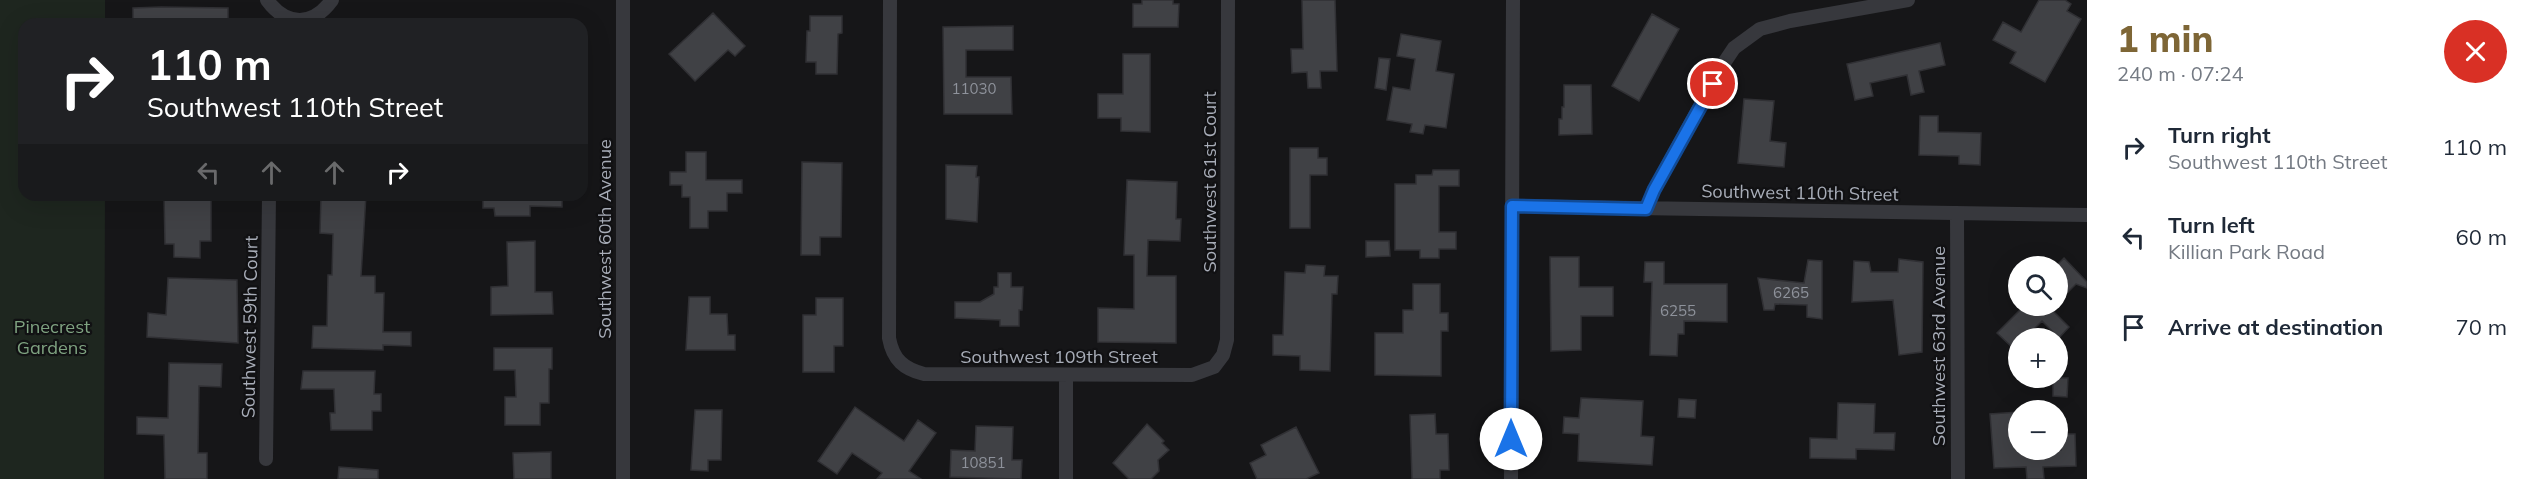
<!DOCTYPE html>
<html lang="en">
<head>
<meta charset="utf-8">
<style>
  :root { --surface:#fff; --page:#f2f2f3; --text:#1f2937; --muted:#747a83; --accent:#7e6636 }
  body { margin:0; font-family:Mulish,sans-serif; background:var(--page); color:var(--text); height:100vh; display:flex; flex-direction:column; font-size:22px; white-space:nowrap }
  * { box-sizing:border-box; margin:0 }
  p { font-size:20px; color:var(--muted) }
  .icon { flex:none; width:33px; height:33px; fill:none; stroke:currentColor; stroke-width:2; stroke-linecap:round; stroke-linejoin:round }
  .map { position:relative; flex:1; overflow:hidden }
  .details { display:flex; flex-direction:column; background:var(--surface); width:450px }
  .details>* { flex:none }
  .banner { position:absolute; left:18px; top:18px; width:570px; height:183px; border-radius:18px; box-shadow:0 6px 24px #0002; background:#202124; color:#fff; overflow:hidden }
  .controls { position:absolute; left:2008px; top:256px; display:grid; gap:12px }
  .controls a { display:grid; place-items:center; width:60px; height:60px; border-radius:50%; background:var(--surface); box-shadow:0 6px 24px #0002; font-size:30px }
  .pin { position:absolute; display:grid; place-items:center; width:51px; height:51px; color:#fff; margin:-26px; border:3px solid #fff; border-radius:50%; box-shadow:0 2px 6px #0007 }
  .me { position:absolute; width:66px; margin:-33px; rotate:0deg; stroke-linejoin:round; filter:drop-shadow(0 0 4px #0008) }
  .turn { display:flex; align-items:center; gap:21px; height:126px; padding:0 30px; font-size:27px }
  .turn .icon { width:78px; height:78px; stroke-width:2.5 }
  .turn b { display:block; font-size:42px; line-height:51px }
  .lanes { display:flex; align-items:center; height:57px; padding:0 30px; background:#0003; justify-content:center; gap:30px; direction:ltr }
  .lanes .off { opacity:.35 }
  .round { display:grid; place-items:center; flex:none; width:63px; height:63px; border-radius:32px; background:var(--page) }
  .head { display:flex; align-items:center; justify-content:space-between; height:102px; padding:0 30px }
  h1 { font-size:36px; font-weight:800; line-height:45px; color:var(--accent) }
  ul { padding:0; list-style:none }
  li { display:flex; align-items:center; gap:18px; height:90px; padding:0 30px }
  li div { flex:1 }
  li b { display:block; font-size:22px }
  li em { font-style:normal }
  main { display:flex; flex:1; min-height:0 }
  .map>svg:first-child { display:block }
  .green { fill:#1e261f }
  .building { fill:#404145; stroke:#303034; stroke-width:1.5 }
  .lines { fill:none; stroke-linecap:round; stroke-linejoin:round }
  .minor { stroke:#37383d; stroke-width:14 }
  .route-casing { stroke:#114b97; stroke-width:15 }
  .route { stroke:#1a73e8; stroke-width:10 }
  .labels { text-anchor:middle; stroke-width:4.5; stroke-linejoin:round; paint-order:stroke }
  .number-label { font-size:15px; fill:#8e929b }
  .street-label { font-size:18px; fill:#a8adb8; stroke:#111113 }
  .park-label { font-size:18px; fill:#7fa381; stroke:#111113 }
</style>
</head>
<body>
<main>
<div class="map">
<svg width="2087" height="479" viewBox="0 0 2087 479">
  <rect width="100%" height="100%" fill="#161618"/>
  <path class="green" d="M0,0H105V24H24V195H105L104,479H0Z"/>
  <path class="building" d="M1142,0H1173V4H1179L1178,27H1133V4H1142Z
    M1302,0H1335L1337,71H1320L1321,88H1308L1307,72L1292,73L1291,49H1303Z
    M2039,0H2065L2071,4L2067,11L2081,19L2045,82L2010,63L2016,52L1993,40L2003,22L2021,32Z
    M161,7L228,8V24H161V19H133V8Z
    M713,13L745,46L735,56L728,50L695,81L669,54Z
    M1652,14L1679,29L1639,101L1612,86Z
    M810,16H842V33L838,34L837,74H816V62H806L807,31H810Z
    M1013,26V50H966V77H1011L1012,114H944L943,27Z
    M1401,34L1441,41L1436,71L1454,74L1446,128L1425,125L1423,134L1410,132L1412,124L1387,120L1393,87L1410,90L1415,59L1397,56Z
    M1940,43L1945,65L1919,71L1924,92L1911,95L1907,75L1870,83L1873,96L1855,100L1847,64Z
    M1123,54H1150V132L1121,131V118H1098V94H1123Z
    M1379,58L1390,59L1386,90L1375,88Z
    M1564,85H1591L1592,134L1559,135V119H1562V107H1564Z
    M1744,99L1774,101L1770,141L1786,143L1784,167L1738,163Z
    M1920,116H1938V132L1981,133L1980,165L1959,164V156L1919,155Z
    M1290,148H1318V158H1327V175H1310V228H1290Z
    M686,152H706V180H742V193H727V211H708V228H690V197H682V185H670V172H686Z
    M802,162L842,163L841,237H820V255H801Z
    M946,165L977,166L976,177H979L977,222L946,219Z
    M1433,170H1459V186H1439V232H1456V249H1439V258H1420V250H1395V184H1416V175H1432Z
    M1127,180L1177,182L1176,219H1181L1180,241L1148,240L1147,276H1176V343L1098,342V308L1134,309V255H1124Z
    M164,195H211V241H200V258L174,257V244H165Z
    M321,195H366L361,276H375V293H384L383,332H411V346L383,345V350L312,348L313,326H327L328,275H332L333,234L320,233Z
    M483,195H562V207L530,206V216H495L494,208H483Z
    M535,241V292H552L553,314L491,315V287L508,286L507,242Z
    M1366,241H1389L1390,256L1366,257Z
    M1550,257H1579V287H1613V316H1581V350L1551,351Z
    M2064,258L2087,282V288L2076,284L2058,302V264Z
    M1899,259L1923,262L1922,352L1899,355L1893,300L1852,302L1854,261L1869,262L1871,272H1898Z
    M1808,260L1822,261V319L1807,317V305L1775,304L1774,310H1764L1758,278L1804,283Z
    M1645,262H1664V284H1727V322L1684,321V334H1678L1677,356L1650,355L1652,282H1644Z
    M1306,265L1325,266L1324,276H1338L1337,294H1332L1330,371L1300,370V356L1273,355V335H1283L1285,272L1305,273Z
    M998,273H1011V287H1023L1022,310H1019V326H1000V320L955,318V302H980L994,294V287H998Z
    M168,278L237,280L238,343L147,337L148,313L166,315Z
    M1413,284H1440V313H1448V331H1441V376L1375,375V333H1403V310H1413Z
    M689,297H710V314H727L728,335H735V350H686Z
    M816,298H843V346H834V372H803V315H816Z
    M2024,306H2048L2069,327L2059,338L2042,321L2024,339H2019V345L2014,349L1997,333Z
    M494,348H552V369H549V403H540V425H505V397H516L515,370H494Z
    M169,363L222,364L221,387L199,386L198,453H207V479H165L164,435L137,434V417L168,418Z
    M303,371H375L374,394H381V411H372V430H331L330,413H335L334,389H301Z
    M2053,378H2068L2067,397L2053,396Z
    M1581,398L1643,401L1641,436L1654,437L1652,465L1578,461L1579,434L1563,433L1564,417L1579,418Z
    M1679,399L1696,400L1695,418L1678,417Z
    M1838,403L1875,404L1874,433H1895L1894,450L1856,449V459L1810,458V438L1837,439Z
    M855,407L904,441L918,420L936,433L909,471L921,479H877L882,473L852,453L837,474L818,461Z
    M695,410H722L721,460H708V471L691,470Z
    M2019,412V450H2061L2060,434H2075L2076,466L2043,467L2044,479H2027L2026,467L1994,468L1990,414Z
    M1435,414L1436,434H1448L1449,470H1440V479H1412L1410,415Z
    M1147,424L1164,441L1162,443L1169,450L1158,460L1159,471L1151,479H1129L1113,463Z
    M976,426L1013,427L1012,460H1022L1021,479L950,477L951,450L975,451Z
    M1296,427L1319,473L1306,479H1257L1250,463L1266,455L1261,445Z
    M551,452V479H514L513,453Z
    M339,467L378,470V479H338Z"/>
  <g class="lines">
    <path class="minor" d="M267,0C287,27 313,26 332,0
      M890,0L889,338C893,360 904,369 924,374L1192,375L1214,367L1223,355L1227,340L1228,0
      M1512,206L2087,215
      M1646,209L1654,190L1724,63L1734,48L1760,29L1790,21L1908,0
      M1957,213L1958,479
      M266,459L269,195
      M623,479V0
      M1066,479V375
      M1511,479L1513,0"/>
  </g>
  <g class="lines">
    <defs>
      <path id="route" d="M1511,439L1512,206L1646,209L1654,190L1713,84"/>
    </defs>
    <use href="#route" class="route-casing"/>
    <use href="#route" class="route"/>
  </g>
  <g class="labels">
    <g class="number-label">
      <text x="974" y="94">11030</text>
      <text x="1791" y="298">6265</text>
      <text x="1678" y="316">6255</text>
      <text x="983" y="468">10851</text>
    </g>
    <g class="street-label">
      <text transform="translate(1210 182) rotate(-90)" y="6">Southwest 61st Court</text>
      <text transform="translate(1800 193) rotate(1)" y="6">Southwest 110th Street</text>
      <text transform="translate(605 239) rotate(-90)" y="6">Southwest 60th Avenue</text>
      <text transform="translate(250 327) rotate(-89)" y="6">Southwest 59th Court</text>
      <text transform="translate(1939 346) rotate(-90)" y="6">Southwest 63rd Avenue</text>
      <text x="1059" y="363">Southwest 109th Street</text>
    </g>
    <g class="park-label">
      <text x="52" y="333">Pinecrest<tspan x="52" dy="21">Gardens</tspan></text>
    </g>
  </g>
</svg>
<div class="controls">
<a><svg class="icon" aria-label="search" viewBox="0 0 24 24"><circle cx="10" cy="10" r="6"/><path d="M15 15l6 6"/></svg></a>
<a>+</a>
<a>−</a>
</div>
<div class="pin" style="left:1713px;top:84px;background:#d93025"><svg class="icon" aria-label="arrive" viewBox="0 0 24 24"><path d="M6 21V4h12l-3 4 3 4H6"/></svg></div>
<svg class="me" style="left:1511px;top:439px" viewBox="-20 -20 40 40"><circle r="19" fill="#fff"/><path d="M0-13L10 11 0 6-10 11z" fill="#1a73e8"/></svg>
<div class="banner">
<div class="turn"><svg class="icon" aria-label="right" viewBox="0 0 24 24"><path d="M7 20v-9h11M14 6l5 5-5 5"/></svg><div><b>110 m</b>Southwest 110th Street</div></div>
<div class="lanes"><svg class="icon off" aria-label="left" viewBox="0 0 24 24"><path d="M17 20v-9H6M10 6l-5 5 5 5"/></svg><svg class="icon off" aria-label="ahead" viewBox="0 0 24 24"><path d="M12 20V5M6 11l6-6 6 6"/></svg><svg class="icon off" aria-label="ahead" viewBox="0 0 24 24"><path d="M12 20V5M6 11l6-6 6 6"/></svg><svg class="icon" aria-label="right" viewBox="0 0 24 24"><path d="M7 20v-9h11M14 6l5 5-5 5"/></svg></div>
</div>
</div>
<section class="details">
<div class="head"><div><h1>1 min</h1><p>240 m · 07:24</p></div><a class="round" style="background:#d93025;color:#fff"><svg class="icon" aria-label="close" viewBox="0 0 24 24"><path d="M6 6l12 12M18 6L6 18"/></svg></a></div>
<ul>
<li><svg class="icon" aria-label="right" viewBox="0 0 24 24"><path d="M7 20v-9h11M14 6l5 5-5 5"/></svg><div><b>Turn right</b><p>Southwest 110th Street</p></div><em>110 m</em></li>
<li><svg class="icon" aria-label="left" viewBox="0 0 24 24"><path d="M17 20v-9H6M10 6l-5 5 5 5"/></svg><div><b>Turn left</b><p>Killian Park Road</p></div><em>60 m</em></li>
<li><svg class="icon" aria-label="arrive" viewBox="0 0 24 24"><path d="M6 21V4h12l-3 4 3 4H6"/></svg><div><b>Arrive at destination</b></div><em>70 m</em></li>
</ul>
</section>
</main>
</body>
</html>
